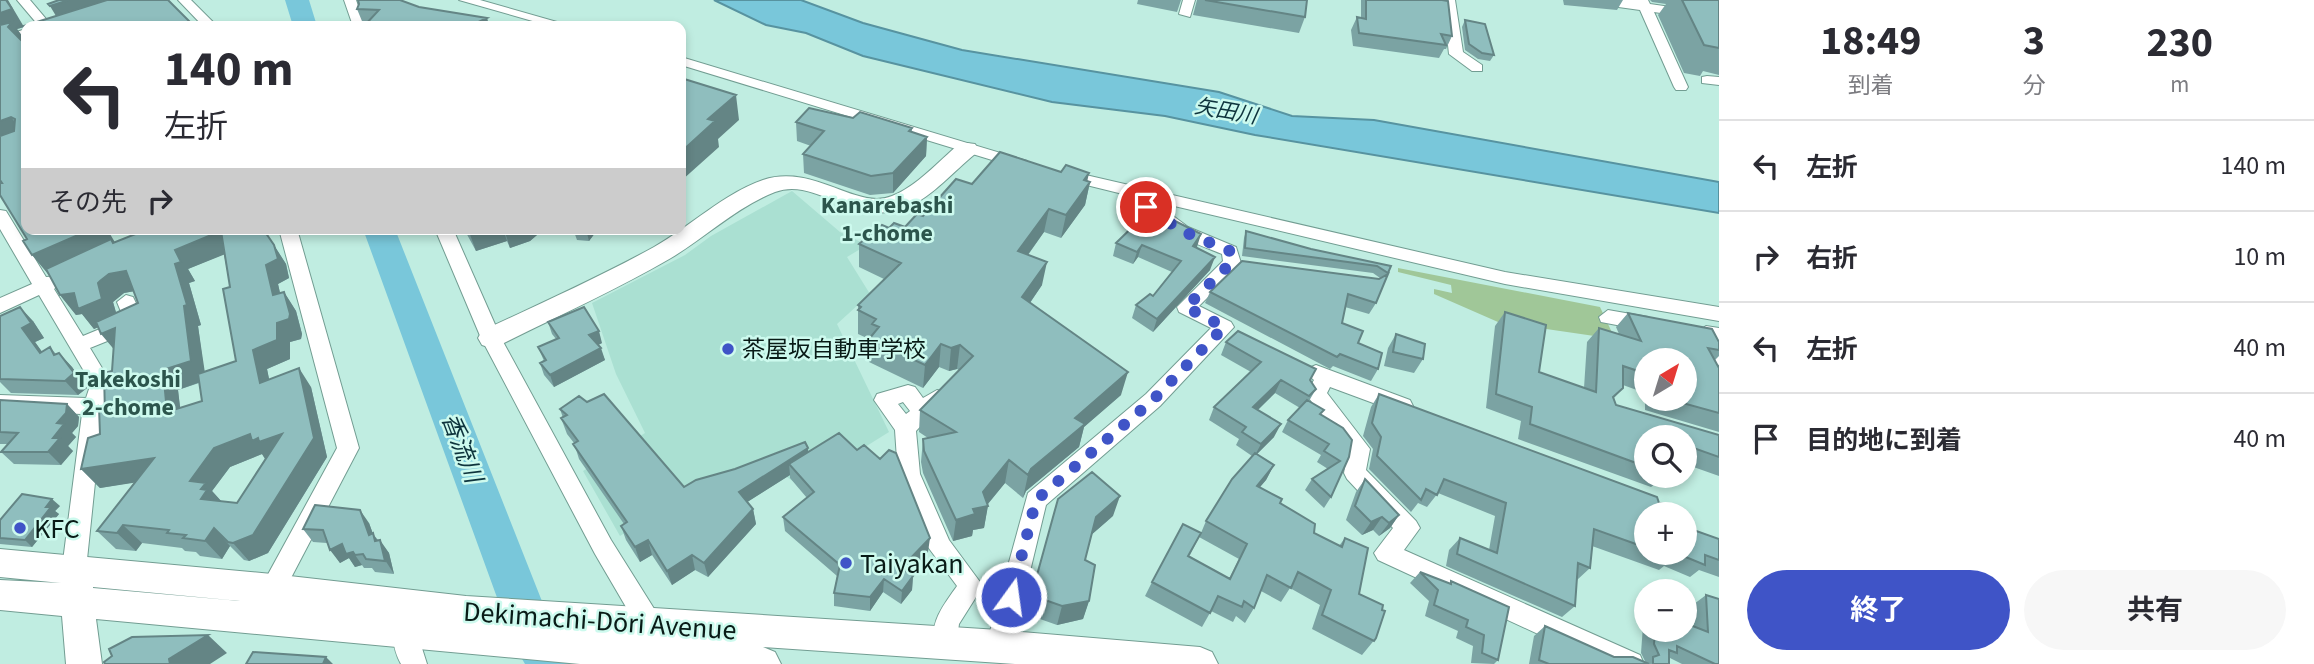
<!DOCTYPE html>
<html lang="ja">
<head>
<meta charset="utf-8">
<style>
  :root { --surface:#fff; --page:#f7f7f7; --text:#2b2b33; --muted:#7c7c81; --line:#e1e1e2; --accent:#3f54c7 }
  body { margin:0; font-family:"Source Sans 3","Noto Sans JP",sans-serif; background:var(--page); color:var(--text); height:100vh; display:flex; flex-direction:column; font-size:26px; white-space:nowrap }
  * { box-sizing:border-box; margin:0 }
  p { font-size:23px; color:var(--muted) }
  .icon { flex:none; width:38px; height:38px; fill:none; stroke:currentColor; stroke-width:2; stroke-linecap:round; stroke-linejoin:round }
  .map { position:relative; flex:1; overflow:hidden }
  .details { display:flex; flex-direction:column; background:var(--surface); width:595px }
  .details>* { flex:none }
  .top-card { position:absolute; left:21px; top:21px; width:665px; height:214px; border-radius:14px; box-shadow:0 4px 10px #0003; background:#fff; color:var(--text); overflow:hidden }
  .needle { width:46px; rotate:38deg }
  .tools { position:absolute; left:1634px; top:348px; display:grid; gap:14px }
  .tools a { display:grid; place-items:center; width:63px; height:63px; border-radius:50%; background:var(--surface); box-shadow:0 4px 10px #0003; font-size:35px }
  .pin { position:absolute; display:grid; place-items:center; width:60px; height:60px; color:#fff; margin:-30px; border:4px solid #fff; border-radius:50%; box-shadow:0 2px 7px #0007 }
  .me { position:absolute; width:77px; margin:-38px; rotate:14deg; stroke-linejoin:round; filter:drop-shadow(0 0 5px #0008) }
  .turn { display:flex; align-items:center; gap:24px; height:147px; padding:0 28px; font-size:32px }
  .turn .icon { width:91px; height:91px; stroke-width:2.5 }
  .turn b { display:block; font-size:49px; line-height:60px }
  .then { display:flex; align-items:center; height:66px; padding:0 28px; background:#0003; gap:14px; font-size:26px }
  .eta { display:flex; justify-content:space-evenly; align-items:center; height:119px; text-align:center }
  .eta b { font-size:42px; font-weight:700; line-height:49px }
  .action { display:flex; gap:14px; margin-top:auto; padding:14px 28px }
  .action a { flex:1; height:80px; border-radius:42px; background:var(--accent); color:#fff; font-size:28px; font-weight:700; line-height:80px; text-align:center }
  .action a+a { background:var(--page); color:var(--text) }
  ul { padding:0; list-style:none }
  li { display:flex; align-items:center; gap:21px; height:91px; padding:0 28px; border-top:2px solid var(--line) }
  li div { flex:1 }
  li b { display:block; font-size:26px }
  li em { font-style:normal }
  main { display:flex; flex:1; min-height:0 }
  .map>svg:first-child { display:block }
  .built { fill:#aae0d2 }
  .green { fill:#a0c798 }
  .water { fill:#79c7da; stroke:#5793a0; stroke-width:2 }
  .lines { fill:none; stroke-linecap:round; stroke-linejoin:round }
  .river { fill:#79c7da; fill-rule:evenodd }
  .street-casing { stroke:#729d92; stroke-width:2 }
  .secondary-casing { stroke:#729d92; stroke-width:2 }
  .street { fill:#fff; fill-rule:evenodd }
  .secondary { fill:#fff; fill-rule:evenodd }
  .wall { fill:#7ba3a3; fill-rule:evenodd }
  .shaded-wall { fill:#648585 }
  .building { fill:#8fbebe; stroke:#648585; stroke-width:2; fill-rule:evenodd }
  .route { stroke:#3f54c7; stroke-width:12; stroke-dasharray:0 21.6 }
  .poi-dot { fill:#3f54c7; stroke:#cdfaee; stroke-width:2.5 }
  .labels { text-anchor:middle; stroke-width:5; stroke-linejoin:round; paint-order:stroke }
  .far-water-label { font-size:21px; font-style:italic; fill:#0e343d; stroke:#cdfaee }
  .poi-label { font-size:23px; fill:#091b17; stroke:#cdfaee; text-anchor:start }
  .neighbourhood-label { font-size:24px; font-weight:bold; fill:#2c554c; stroke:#cdfaee }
  .water-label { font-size:24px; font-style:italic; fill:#0e343d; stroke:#cdfaee }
  .near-poi-label { font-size:28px; fill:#091b17; stroke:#cdfaee; text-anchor:start }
  .near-street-label { font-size:28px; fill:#091b17; stroke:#cdfaee }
</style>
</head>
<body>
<main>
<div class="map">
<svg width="1719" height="664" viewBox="0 0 1719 664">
  <rect width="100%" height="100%" fill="#c0ede1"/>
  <path class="built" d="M792,191L840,232L867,245L847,257L870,294L837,324L889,432L801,487L784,475L676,500L620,536L583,471L645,433L616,374L592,303L685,255L711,236Z"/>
  <path class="green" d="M1398,268L1600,307L1615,339L1498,322L1434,294V289L1452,293L1451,285L1398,272Z"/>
  <path class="water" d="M714,0H801L863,23L962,50L1219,92L1292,116L1374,120L1719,182V213L1255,135L1165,116L1052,102L863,56L806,33L766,25Z"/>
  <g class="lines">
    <path class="river" d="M285,0H309L317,26H293Z
      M363,229H395L549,619L574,664H525L515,647Z"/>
    <defs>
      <path id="street" d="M17,0H30L52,26H39Z
        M178,0H191L217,26H203Z
        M344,0H356L365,26H353Z
        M459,0H480L571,26H550Z
        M1183,0H1195L1190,17L1179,14Z
        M1443,0H1455L1463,52L1482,65V71H1472L1449,54Z
        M1591,0H1648L1650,4L1719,14V22L1654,12L1688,87L1686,90H1676L1674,87L1640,10L1597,4Z
        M26,29V37L0,45V37Z
        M681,57L1027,161L1029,164L1021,169L1015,167L681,65Z
        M1707,76L1719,77V85L1702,83V77Z
        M1064,170L1505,272L1719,307V321L1505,284L1153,201L1188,227L1236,247L1241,263L1238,267L1199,306L1231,322L1234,327L1160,406L1046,505L1012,646L1008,655L999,658L990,655L986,646L1028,493L1146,394L1211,328L1179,312L1177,307L1223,261L1222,254C1195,243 1143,226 1135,197L1058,178L1056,175Z
        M0,210L6,211L46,277L62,276L65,280L54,289L83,336L124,319L117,302L126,295L133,297L145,322L142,327L90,348L111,383L103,406L86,569L82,577L74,580L66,577L62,569L82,414L0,411V395L86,398L91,383L39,295L0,313V298L32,284L0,229Z
        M279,229H297L359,448L281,597L272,600L263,597L260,589L337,448Z
        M435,229H453L501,338L611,540L658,615L695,655L699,664H669L640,631L595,554L481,338Z
        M1608,310L1648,317L1658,324L1648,331L1601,322L1599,317Z
        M1706,326L1719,328V365L1712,363L1696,333Z
        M1316,365L1410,400L1413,406L1410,412L1403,414L1330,387L1327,393L1370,449L1366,470L1416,521L1420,528L1404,550L1640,655L1644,664H1603L1378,560L1374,553L1393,528L1347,479L1344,473L1348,451L1306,394L1314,380L1306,373L1309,368Z
        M908,385L915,387L923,398L937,390L944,392L947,398L916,431L920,474L949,540L983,586L959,624L955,652L946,655L937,652C926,626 943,606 957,586L928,547L898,474L895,430L874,400L877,394ZM903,402L910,411L906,414L898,404Z
        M406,622L415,626L427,664H401C394,651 391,639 397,626Z"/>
      <path id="secondary" d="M967,143L975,144L978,149L975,154C954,171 933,196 908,207C854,229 817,176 775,192C737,207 706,237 671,258C616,290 558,316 500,345L491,348L482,345L478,338L482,331C539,304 598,278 654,247C691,226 723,194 763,180C814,163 857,211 892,196C917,186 938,162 959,144Z
        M0,549L272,574L466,596L999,630L1200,647L1212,652L1218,664H1015L763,647L775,652L781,664H580L96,619L102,664H66L62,616L0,610V580L61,583L0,577ZM93,587L240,601L93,588Z"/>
    </defs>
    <use href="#street" class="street-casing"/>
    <use href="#secondary" class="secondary-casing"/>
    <use href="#street" class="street"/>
    <use href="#secondary" class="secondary"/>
  </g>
  <path class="wall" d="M0,0L24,27L17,29L25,40L23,42L26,229L115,242L266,229L267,235L286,264L289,278L278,284L280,293L284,292L296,311L302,334L301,339L290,342V359L267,369L269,380L311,387L327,457L268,553L249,561L244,560L230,546L222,559L200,556L196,552L185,551L182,548L142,543L136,551L116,549L97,531L135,482L100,488L81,469L100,434L112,371L114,349L98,327L94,329L82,314L76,315L60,295L49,274L27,239L2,183ZM224,254L230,287L236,361L204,372L198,326L201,325L189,283L195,281L188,269ZM134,291L138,303L116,313L113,302L124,293ZM199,383L202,401L180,408L178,390ZM262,454L265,459L237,503L221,501L212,491L230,467Z
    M1138,0H1181L1177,12L1137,4Z
    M1197,0H1307L1305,17L1299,33L1193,15Z
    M1361,0H1442L1452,36L1446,49H1444L1439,58L1353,46L1351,30L1357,17L1361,18Z
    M1563,0H1623L1617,10L1564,5Z
    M1650,0H1719V75L1703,71L1700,76L1684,73L1658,15L1666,4L1652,2Z
    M419,7L487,18L489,26H364L357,9Z
    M1465,20L1494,55L1490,61L1478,59L1465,50L1462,27Z
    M853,118L912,128V132L927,137L926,156L893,193L870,195L804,173L803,154L811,146L797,141L796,122Z
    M1088,181L1090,182L1085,205L1061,238L1044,232L1028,255L1042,285L1030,303L1121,395L1084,427L1079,447L1026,491L1023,498L1005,483L988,504L984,528L973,530L972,536L953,541L923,473L921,462L923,439L928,438L919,432L920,410L959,370L957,369L949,371L939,367L923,388L869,362V339L858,334V305L884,279L859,267V244L889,228L905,227L972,184Z
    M464,229H544L530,241L510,248L507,241L476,251Z
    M573,229H598L589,241L577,240Z
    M1246,231L1311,249L1391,266L1376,303L1369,314L1345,307L1342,323L1378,369L1371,381L1333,366L1330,369L1205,303L1210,292L1380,278L1373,273L1242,256L1244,238Z
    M1116,243L1196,248L1210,270L1153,332L1132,318L1136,305L1153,296L1172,272L1138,257L1133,264L1113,256Z
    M1505,312L1539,372L1584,388L1587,342L1599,328L1619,334L1616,327L1628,313L1719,342V356L1715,360L1719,368V432L1645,410V393L1623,385V388L1614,398L1616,405L1719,435V476L1685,464V438H1647V476H1669L1658,486L1654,485L1651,487L1518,439L1521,421L1486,408L1495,326ZM1647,360L1685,399H1647Z
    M33,321L44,338L35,342L42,352L50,347L56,354L59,353L72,367L87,388L78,395L11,393L0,382V379Z
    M548,322L602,343L598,345L605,360L554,387L544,375L540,363L544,361L538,347L556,339L552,334Z
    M1396,334L1423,359L1414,373L1384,366L1388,348Z
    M1226,342L1310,380L1316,389L1309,401L1321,415L1352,440L1331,497L1324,508L1305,490L1312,479L1328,469L1317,462L1321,455L1282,432L1288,420L1300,408L1275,393L1258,410L1274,437L1257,454L1274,465L1266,480L1260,487L1280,503L1314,533L1339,546L1345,538L1359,594L1376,638L1362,655L1312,629L1320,605L1290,588L1281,602L1261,591L1254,608L1245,623L1236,616L1233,622L1211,611L1202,627L1145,596L1152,582L1201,533L1206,521L1252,456L1236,445L1239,439L1209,420L1214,407L1251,372L1221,355ZM1199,537L1239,559L1229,579L1189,557Z
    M1379,394L1647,514V553H1685L1719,539V577L1699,570L1690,577L1664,566L1659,570L1592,546L1590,568L1577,580L1575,606L1562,617L1446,566L1449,550L1460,538L1489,550L1495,516L1438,493L1427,507L1418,503L1411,512L1369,469L1373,449L1363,436L1371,407Z
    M0,400L67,404L79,417L78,426L72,433L76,437L68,446L73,451L61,465L14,464L1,452L8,444H0Z
    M560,409L684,487L808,452L928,552L908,573L913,576L912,590L901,604L883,592L870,611L834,606V593L837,576L785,531L783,517L807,498L790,478V475L747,502L753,509L756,524L708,577L695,570L672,585L652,555L640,562L626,540L621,526L624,524L579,459L574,443L567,434L561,418H563Z
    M1365,479L1399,515L1390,528L1379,536L1373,530L1362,535L1346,520L1356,492Z
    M60,506L55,511L59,514L32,547L0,544V520Z
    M1113,516L1091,535L1085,560L1089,601L1083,619L1057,625L1023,613L1032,574L1037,575Z
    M369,523L373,534L389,553L394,574L375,572L372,568H364L362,565L355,567L349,558L340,563L327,543L313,542L303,529Z
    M1420,572L1449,584L1451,581L1498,660L1494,664L1471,663L1473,646L1456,638L1458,631L1425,616L1429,601L1410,583Z
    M1706,595L1719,664H1682L1670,658L1669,664H1529L1534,636L1545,626L1614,657L1646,663L1641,653L1644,612L1647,611V630H1685L1694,626V604Z"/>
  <path class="shaded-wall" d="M6,0H8L24,27L17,29L25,40L21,45L0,35V13Z
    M69,0H108L56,16L50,6Z
    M487,18L489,26H470Z
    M736,95L739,120L718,139L719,147L681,181V152L708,119Z
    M11,117L25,136L0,146V121Z
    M927,137L926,156L893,193V173Z
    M1089,173L1086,187L1090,182L1085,205L1061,238L1066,215L1084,180Z
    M1049,209L1044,232L1014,274L1018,251Z
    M92,229H107L116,244L48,274L32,255Z
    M468,229H503L507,241L476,251Z
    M504,229H544L530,241L510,248Z
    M586,229H598L589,241Z
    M221,231L233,251L188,269L195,281L189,283L201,325L198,326L206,380L178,390L183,431L167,412L163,370L184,306L175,264V250Z
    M1201,234L1197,247L1188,259L1193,246Z
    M274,245L286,264L289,278L278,284L285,315L273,295L266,265Z
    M1142,245L1138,257L1133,264L1137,252Z
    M1215,257L1210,270L1153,332L1157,319Z
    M1047,262L1042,285L1018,320L1022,297Z
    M126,271L141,290L124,293L113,302L118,319L94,329L82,314L76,315L60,295L98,283L109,274Z
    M284,292L296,311L302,334L301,339L290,342V359L267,369L274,402L260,383L253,350L277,323Z
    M20,307L33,321L44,338L35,342L53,367L40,353L22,328Z
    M115,328L117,353L101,334Z
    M599,331L602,343L592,348L589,335Z
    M941,344L939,367L923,388L925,365Z
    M960,345L957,369L949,371L951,348Z
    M601,348L605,360L554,387L550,375Z
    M59,353L72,367L87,388L78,395L65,381Z
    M299,368L311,387L327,457L268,553L249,561L233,543L253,535Z
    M1128,372L1121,395L1084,427L1079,447L1026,491L1023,498L1028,475L1031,469L1075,418Z
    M1281,380L1275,393L1247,420L1253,407Z
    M67,404L79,417L78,426L72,433L76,437L68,446L73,451L61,465L48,452L57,423Z
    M1281,424L1274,437L1254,457L1261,444Z
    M250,434H282L266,460L262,454L230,467L212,491L222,502L201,499L190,481L214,448Z
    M808,448L809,463L789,464L790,475L741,506L739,492Z
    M154,458L171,477L100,488L81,469Z
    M1009,460L1005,483L986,506H988L984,528L973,530L972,536L953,541L956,520L973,509L983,492Z
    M1274,465L1266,480L1248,501L1257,486Z
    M1120,496L1113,516L1090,536L1096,517Z
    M52,499L60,506L55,511L59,514L32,547L25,540L46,507Z
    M753,509L756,524L708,577L704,563Z
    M360,510L369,523L373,534L382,547L380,540L389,553L394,574L369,535Z
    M1399,515L1390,528L1379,536L1389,523Z
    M1382,517L1373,530L1362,535L1371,522Z
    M123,525L142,543L136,551L117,533Z
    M214,528L230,546L222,559L205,541Z
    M930,538L928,552L900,582L901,568Z
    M648,540L652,555L640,562L635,547Z
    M342,544L353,552L362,565L355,567L349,558L340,563L330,550Z
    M692,555L695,570L672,585L667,571Z
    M913,576L912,590L901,604L902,591Z
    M884,579L883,592L870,611V597Z
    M1089,601L1083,619L1057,625L1062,606Z
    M208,635L227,653L210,664H170L169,659Z
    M326,657L333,664H323Z"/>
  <path class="building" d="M0,0H6L12,9L0,13Z
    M59,0H69L50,6L48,4Z
    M107,0H168L194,26H26V28L24,26Z
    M358,0H400L419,7L487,18L470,26H365V25L379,10L357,9L359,4Z
    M1205,0H1307L1305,17Z
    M1366,0H1442L1448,1L1452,36L1441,34L1446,45L1359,33L1357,17L1366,19Z
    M1682,0H1719V48L1704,45Z
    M1465,20L1485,24L1494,55L1482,53L1469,44Z
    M12,22L8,27L26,45V229H92L32,255L23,241L27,239L0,195V183H2L0,180V136L14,131L15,119L11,117L0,121V25Z
    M681,78L736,95L708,119L715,121L681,152Z
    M809,108L853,118L860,112L912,128L909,131L927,137L893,173L871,176L803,154L824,131L796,122Z
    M1000,152L1061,172L1066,165L1089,173L1084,180L1090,182L1066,215L1049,209L1018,251L1047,262L1022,297L1128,372L1075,418L1085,424L1031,469L1028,475L1009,460L983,492L988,506L973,509L975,514L956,520L924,451L923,439L956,432L920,410L973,356L960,345L951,348L941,344L925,365L869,339L879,327L872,324L876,319L858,310L861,307L858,305L901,263L859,244L882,225L889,228L894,223L905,227L917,214L923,216L956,179L972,184Z
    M1151,209L1201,234L1193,246L1215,257L1157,319L1136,305L1150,294L1153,296L1181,261L1142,245L1137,252L1116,243Z
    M148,229H263L274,245L278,259L266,265L273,295L284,292L290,314L289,319L277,323V340L253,350L260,383L299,368L314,438L253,535L233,543L228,542L214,528L205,541L183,538L186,535L167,533L169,530L123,525L117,533L97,531L154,458L81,469L88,438L100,434L99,407L105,414L104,373L112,371L115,328L101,334L96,322L138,303L126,271L109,274L100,281L98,283L102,299L78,309L74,293L60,295L46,269L111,239L113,243ZM221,231L230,287L223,289L236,361L198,374L202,401L167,412L163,370L191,361L184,306L187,305L175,264L181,262L175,250ZM250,434L252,441L258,438L259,442L282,434L237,503L201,499L207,490L201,489L206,483L190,481L214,448Z
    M1246,231L1311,249L1391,266L1388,273L1377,266L1245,248Z
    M1242,261L1379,279L1388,274L1376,303L1348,294L1342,323L1363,331L1358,343L1382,353L1378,369L1340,354L1337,357L1210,292Z
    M20,307L31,323L22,328L40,353L50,347L54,355L59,353L74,373L65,381L0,379V316Z
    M584,307L599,331L589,335L601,348L550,375L540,363L546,360L538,347L559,338L548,322Z
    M1505,312L1546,325L1539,372L1596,392L1599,328L1641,341L1628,313L1712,329L1719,342V350L1708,348L1719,368V413L1668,399H1685V360H1647V374L1623,366V388L1613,397L1616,405L1719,435V457L1685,445V438H1647V467L1530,424L1532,407L1496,394Z
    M1238,331L1316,369L1310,380L1316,389L1309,396L1281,380L1253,407L1281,424L1261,444L1242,432L1246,427L1214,407L1261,362L1226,342Z
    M1396,334L1425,344L1423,359L1393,352Z
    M604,394L684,487L696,480L735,469L805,442L808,448L739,492L753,509L704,563L692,555L667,571L648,540L635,547L621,526L627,522L573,444L578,441L561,418L567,415L560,409L579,396L587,402Z
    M1379,394L1657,497L1659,503L1664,504V514H1647V548L1594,529L1590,568L1578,563L1575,606L1457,554L1460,538L1497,553L1506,503L1444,479L1437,495L1426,489L1421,500L1377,456L1381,437L1372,423Z
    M0,400L67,404L66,413L57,423L64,424L53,438H60L48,452H1L18,433L0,432Z
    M1307,400L1324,410L1320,414L1343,428L1352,440L1349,457L1331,497L1312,479L1340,461L1324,451L1329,444L1288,420Z
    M839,433L857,450L864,445L880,459L889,450L896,453L930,538L901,568L913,576L902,591L884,579L870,597L834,593L840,565L783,517L814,492L789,464Z
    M1255,453L1274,465L1257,486L1282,499L1280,503L1315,524L1314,533L1342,547L1345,538L1368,548L1359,594L1383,605L1382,610L1385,611L1376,638L1374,641L1322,615L1331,590L1298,572L1291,588L1267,575L1254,608L1244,601L1242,607L1218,596L1210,613L1152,582L1183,524L1201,533L1188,556L1230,579L1247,544L1206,521L1232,479Z
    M1092,472L1120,496L1096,517L1085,560L1095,565L1089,601L1062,606L1028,594L1032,574L1037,575L1058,499Z
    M1365,479L1399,515L1389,523L1382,517L1371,522L1355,506Z
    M22,494L52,499L46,507H51L25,540L0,538V520Z
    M315,505L360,510L369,535L373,533L375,541L380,540L385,561L366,559L363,554L355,555L353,552L346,554L342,544L330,550L323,530L303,529Z
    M1685,527L1719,539V560L1705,555V565L1676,553H1685Z
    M1659,553H1673V558Z
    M1420,572L1451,584V581L1509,607L1498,660L1482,653L1484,635L1466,627L1468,620L1434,605L1438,590Z
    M1706,595L1719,599V664H1715L1677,646V653L1669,650V664H1653V657L1659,655L1654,644L1655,630H1685V623L1708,632Z
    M1545,626L1614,657H1633L1649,664H1549L1539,660Z
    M208,635L169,659L170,664H105L104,662L112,656L109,649L132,637Z
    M253,652L326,657L323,664H246Z"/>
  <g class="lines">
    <path class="route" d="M1011,597L1036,500L1153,400L1224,327L1186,307L1232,262L1230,251L1182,231L1146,207"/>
  </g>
  <g class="poi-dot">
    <circle cx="728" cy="349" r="7"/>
    <circle cx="20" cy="528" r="7"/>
    <circle cx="846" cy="563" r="7"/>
  </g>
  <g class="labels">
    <g class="far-water-label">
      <text transform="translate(1226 111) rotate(10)" y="7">矢田川</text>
    </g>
    <g class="poi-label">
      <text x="742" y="357">茶屋坂自動車学校</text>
    </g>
    <g class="neighbourhood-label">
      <text x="887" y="213">Kanarebashi<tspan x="887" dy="28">1-chome</tspan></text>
      <text x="128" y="387">Takekoshi<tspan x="128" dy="28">2-chome</tspan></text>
    </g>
    <g class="water-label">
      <text transform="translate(462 448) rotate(69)" y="8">香流川</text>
    </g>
    <g class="near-poi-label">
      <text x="34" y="538">KFC</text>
      <text x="860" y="573">Taiyakan</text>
    </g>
    <g class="near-street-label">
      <text transform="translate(600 620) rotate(4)" y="10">Dekimachi-Dōri Avenue</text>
    </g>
  </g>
</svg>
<div class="tools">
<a><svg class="needle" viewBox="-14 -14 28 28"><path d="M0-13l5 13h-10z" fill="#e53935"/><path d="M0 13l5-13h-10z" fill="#7c7c81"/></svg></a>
<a><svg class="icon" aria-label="search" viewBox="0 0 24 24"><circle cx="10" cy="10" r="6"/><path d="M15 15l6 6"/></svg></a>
<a>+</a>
<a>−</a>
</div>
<div class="pin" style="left:1146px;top:207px;background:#d93025"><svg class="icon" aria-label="arrive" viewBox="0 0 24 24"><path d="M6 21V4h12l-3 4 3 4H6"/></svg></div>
<svg class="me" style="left:1011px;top:597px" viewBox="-20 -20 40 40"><circle r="17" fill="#3f54c7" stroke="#fff" stroke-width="3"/><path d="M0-11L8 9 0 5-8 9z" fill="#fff"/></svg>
<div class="top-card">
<div class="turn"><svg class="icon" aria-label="left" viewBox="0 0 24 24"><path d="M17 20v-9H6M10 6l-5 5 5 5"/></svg><div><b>140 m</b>左折</div></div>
<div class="then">その先<svg class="icon" aria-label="right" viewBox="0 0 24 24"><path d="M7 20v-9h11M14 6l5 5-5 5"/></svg></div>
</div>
</div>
<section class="details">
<div class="eta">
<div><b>18:49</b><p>到着</p></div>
<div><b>3</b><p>分</p></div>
<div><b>230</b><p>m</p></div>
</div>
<ul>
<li><svg class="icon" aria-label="left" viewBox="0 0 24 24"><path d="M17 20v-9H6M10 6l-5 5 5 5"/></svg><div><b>左折</b></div><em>140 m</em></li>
<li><svg class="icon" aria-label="right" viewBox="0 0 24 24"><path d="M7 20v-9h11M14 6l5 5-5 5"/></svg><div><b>右折</b></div><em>10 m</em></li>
<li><svg class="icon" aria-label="left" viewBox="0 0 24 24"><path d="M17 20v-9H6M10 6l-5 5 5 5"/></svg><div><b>左折</b></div><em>40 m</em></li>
<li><svg class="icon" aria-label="arrive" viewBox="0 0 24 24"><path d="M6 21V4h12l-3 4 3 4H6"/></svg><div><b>目的地に到着</b></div><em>40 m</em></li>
</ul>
<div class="action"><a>終了</a><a>共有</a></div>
</section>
</main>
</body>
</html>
